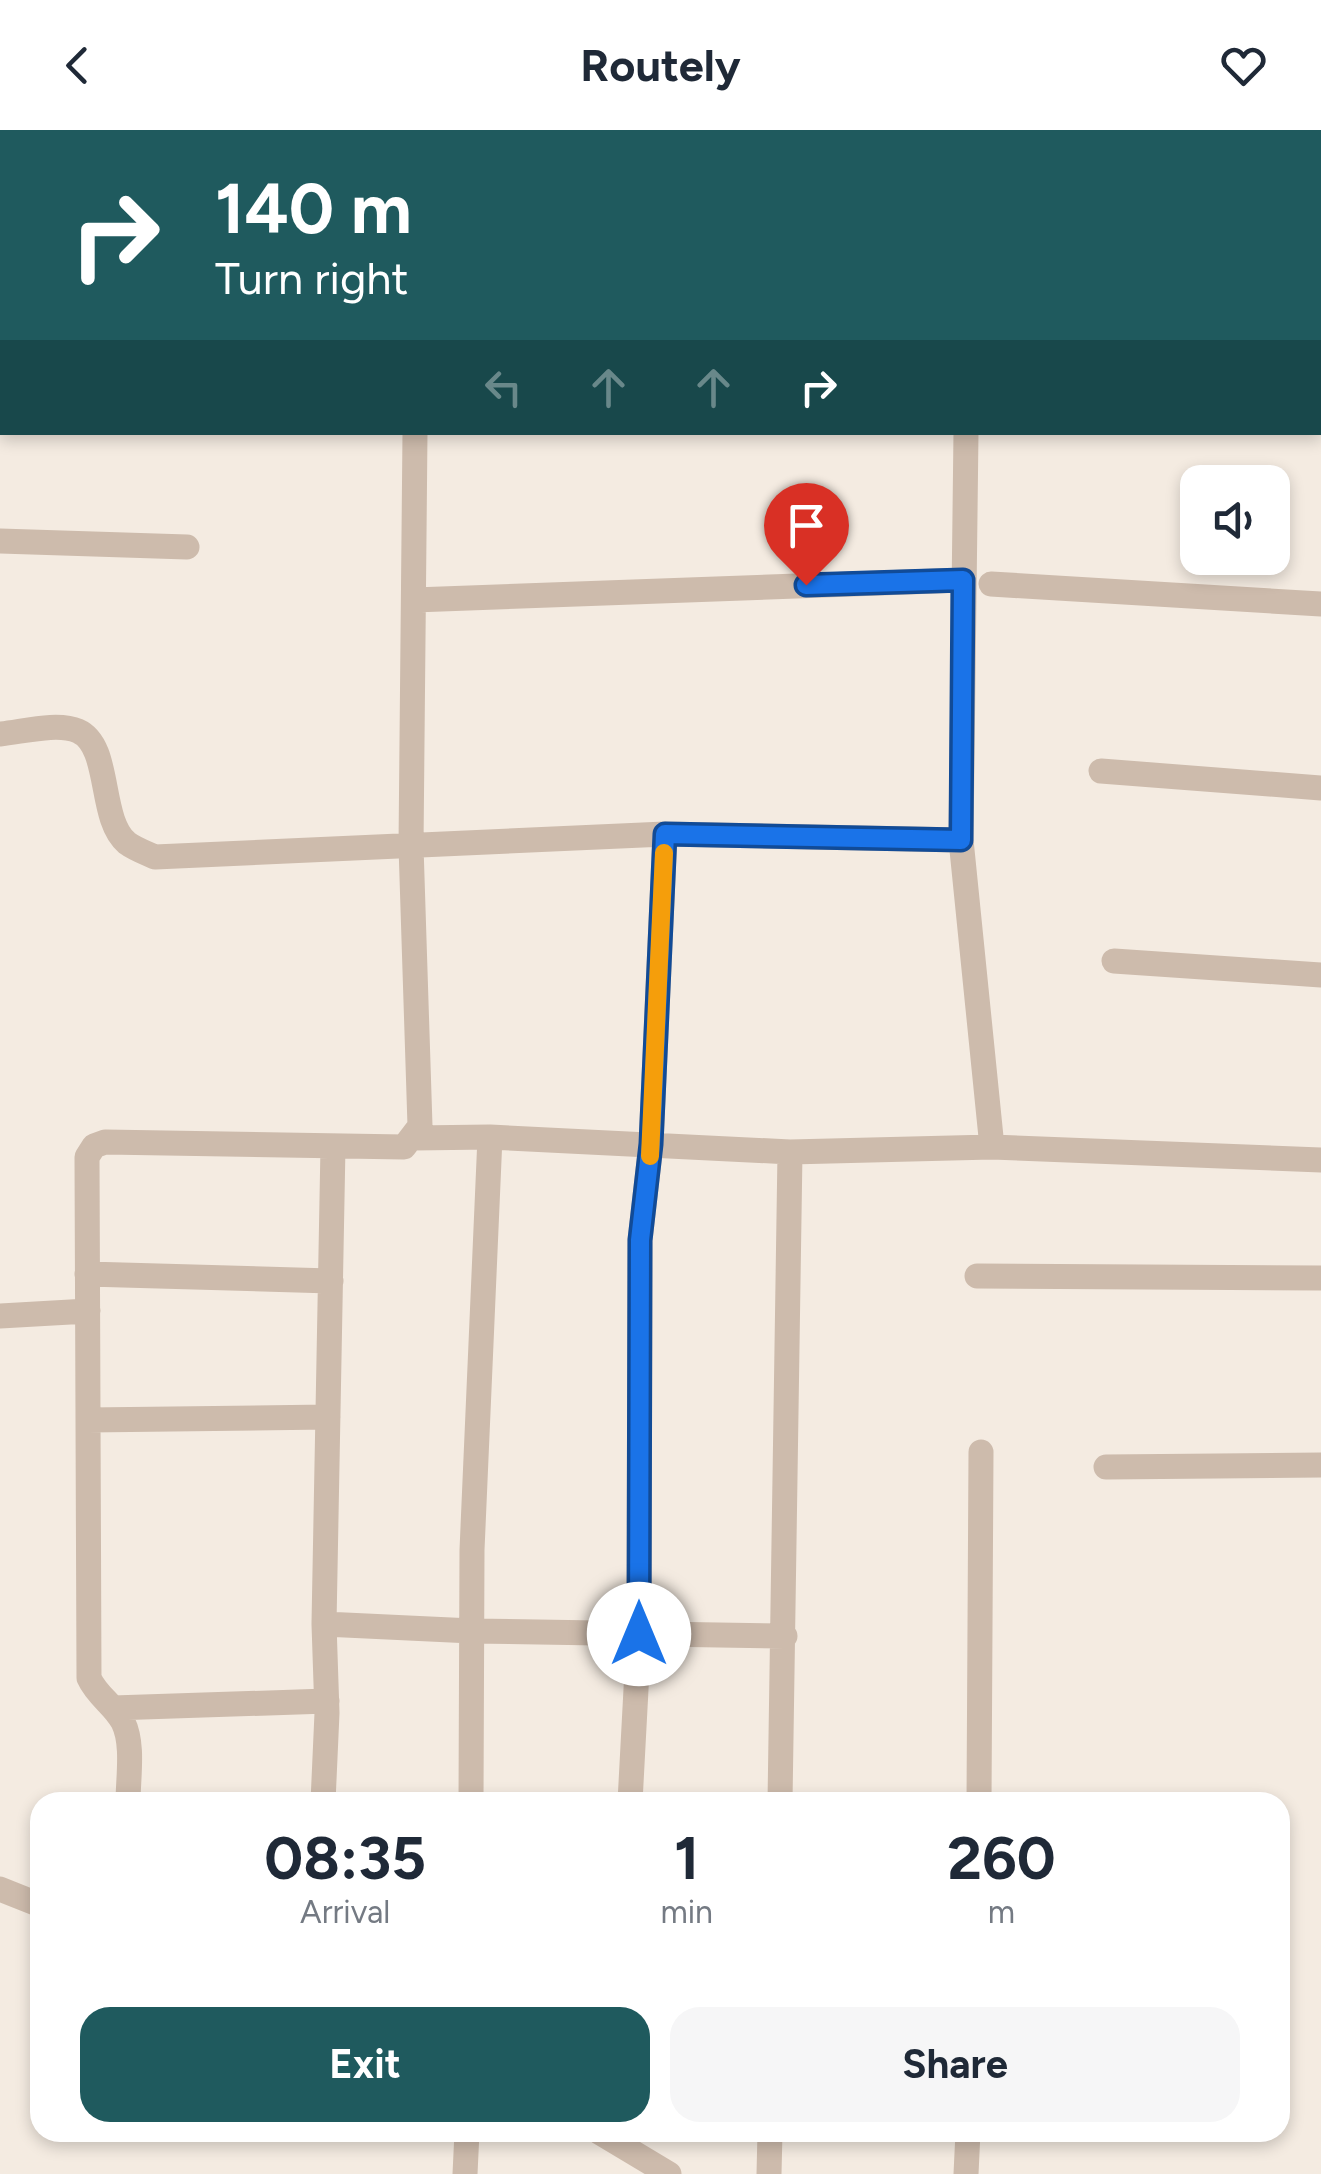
<!DOCTYPE html>
<html lang="en">
<head>
<meta charset="utf-8">
<style>
  :root { --surface:#fff; --page:#f6f6f7; --text:#1f2937; --muted:#747a83; --accent:#1f5a5e }
  body { margin:0; font-family:Figtree,sans-serif; background:var(--page); color:var(--text); height:100vh; display:flex; flex-direction:column; font-size:38px; white-space:nowrap }
  * { box-sizing:border-box; margin:0 }
  p { font-size:32px; color:var(--muted) }
  .icon { flex:none; width:55px; height:55px; fill:none; stroke:currentColor; stroke-width:2; stroke-linecap:round; stroke-linejoin:round }
  .map { position:relative; flex:1; overflow:hidden }
  .drawer { position:absolute; left:30px; top:1662px; width:1260px; height:350px; display:flex; flex-direction:column; background:var(--surface); border-radius:30px; box-shadow:0 5px 15px #0003 }
  .drawer>* { flex:none }
  .top-card { position:absolute; left:0px; top:0px; width:1322px; height:305px; box-shadow:0 5px 15px #0003; background:#1f5a5e; color:#fff; overflow:hidden }
  .fabs { position:absolute; left:1180px; top:335px; display:grid; gap:20px }
  .fabs a { display:grid; place-items:center; width:110px; height:110px; border-radius:20px; background:var(--surface); box-shadow:0 5px 15px #0003; font-size:50px }
  .pin { position:absolute; display:grid; place-items:center; width:85px; height:85px; color:#fff; margin:-102px -42px; border-radius:50% 50% 50% 0; rotate:-45deg; box-shadow:0 0 10px #0007 }
  .pin .icon { rotate:45deg }
  .me { position:absolute; width:110px; margin:-55px; rotate:0deg; stroke-linejoin:round; filter:drop-shadow(0 0 8px #0008) }
  .turn { display:flex; align-items:center; gap:35px; height:210px; padding:0 50px; font-size:45px }
  .turn .icon { width:130px; height:130px; stroke-width:2.5 }
  .turn b { display:block; font-size:70px; line-height:85px }
  .lanes { display:flex; align-items:center; height:95px; padding:0 50px; background:#0003; justify-content:center; gap:50px; direction:ltr }
  .lanes .off { opacity:.35 }
  .eta { display:flex; justify-content:space-evenly; align-items:center; height:170px; text-align:center }
  .eta b { font-size:60px; font-weight:700; line-height:70px }
  .action { display:flex; gap:20px; margin-top:auto; padding:20px 50px }
  .action a { flex:1; height:115px; border-radius:30px; background:var(--accent); color:#fff; font-size:40px; font-weight:700; line-height:115px; text-align:center }
  .action a+a { background:var(--page); color:var(--text) }
  header { display:flex; justify-content:space-between; align-items:center; height:130px; padding:0 50px; background:var(--surface); font-size:45px; font-weight:700 }
  .map>svg:first-child { display:block }
  .lines { fill:none; stroke-linecap:round; stroke-linejoin:round }
  .minor { stroke:#cdbbac; stroke-width:25 }
  .route-casing { stroke:#114b97; stroke-width:25 }
  .route { stroke:#1a73e8; stroke-width:18 }
  .slow { stroke:#f59e0b; stroke-width:18 }
</style>
</head>
<body>
<header><svg class="icon" aria-label="back" viewBox="0 0 24 24"><path d="M15 5l-7 7 7 7"/></svg>Routely<svg class="icon" aria-label="heart" viewBox="0 0 24 24"><path d="M12 20l-8-8c-3-5 5-10 8-4 3-6 11-1 8 4z"/></svg></header>
<div class="map">
<svg width="1321" height="2044" viewBox="0 0 1321 2044">
  <rect width="100%" height="100%" fill="#f4ebe1"/>
  <g class="lines">
    <path class="minor" d="M422,2V0
      M1320,58H1321
      M0,104H2
      M1320,272L1321,273
      M0,411L187,417
      M991,454L1321,474
      M414,470L963,450
      M0,604C22,602 57,592 78,601C112,616 98,689 127,713C135,719 146,723 155,727L665,704L961,710L992,1017
      M1101,641L1321,658
      M961,710L966,302
      M1114,831L1321,845
      M414,1008L490,1007L790,1022L992,1017L1321,1030
      M87,1144L331,1151
      M977,1146L1321,1148
      M0,1186L88,1181
      M88,1290L328,1287
      M1106,1337L1321,1335
      M324,1494L472,1501L785,1506
      M113,1578L327,1571
      M128,1672C128,1648 134,1614 123,1592C114,1575 97,1566 89,1548L87,1027L94,1016L105,1012L404,1017L420,996L411,716L415,302
      M323,1672L327,1583L324,1494L333,1016
      M471,1672L472,1420L490,1007
      M630,1672L639,1503L640,1110L651,1014L665,704
      M780,1672L790,1022
      M979,1672L981,1322
      M0,1759L40,1775
      M599,2002L669,2044
      M465,2044L467,2002
      M769,2044L770,2002
      M966,2044L968,2002"/>
  </g>
  <g class="lines">
    <defs>
      <path id="route" d="M639,1504L640,1110L651,1014L665,704L961,710L963,450L806,455"/>
    </defs>
    <use href="#route" class="route-casing"/>
    <use href="#route" class="route"/>
    <path class="slow" d="M650,1026L664,723"/>
  </g>
</svg>
<div class="fabs">
<a><svg class="icon" aria-label="sound" viewBox="0 0 24 24"><path d="M4 9h4l5-4v14l-5-4H4zM17 9q2 3 0 6"/></svg></a>
</div>
<div class="pin" style="left:806px;top:455px;background:#d93025"><svg class="icon" aria-label="arrive" viewBox="0 0 24 24"><path d="M6 21V4h12l-3 4 3 4H6"/></svg></div>
<svg class="me" style="left:639px;top:1504px" viewBox="-20 -20 40 40"><circle r="19" fill="#fff"/><path d="M0-13L10 11 0 6-10 11z" fill="#1a73e8"/></svg>
<div class="top-card">
<div class="turn"><svg class="icon" aria-label="right" viewBox="0 0 24 24"><path d="M7 20v-9h11M14 6l5 5-5 5"/></svg><div><b>140 m</b>Turn right</div></div>
<div class="lanes"><svg class="icon off" aria-label="left" viewBox="0 0 24 24"><path d="M17 20v-9H6M10 6l-5 5 5 5"/></svg><svg class="icon off" aria-label="ahead" viewBox="0 0 24 24"><path d="M12 20V5M6 11l6-6 6 6"/></svg><svg class="icon off" aria-label="ahead" viewBox="0 0 24 24"><path d="M12 20V5M6 11l6-6 6 6"/></svg><svg class="icon" aria-label="right" viewBox="0 0 24 24"><path d="M7 20v-9h11M14 6l5 5-5 5"/></svg></div>
</div>
<section class="drawer">
<div class="eta">
<div><b>08:35</b><p>Arrival</p></div>
<div><b>1</b><p>min</p></div>
<div><b>260</b><p>m</p></div>
</div>
<div class="action"><a>Exit</a><a>Share</a></div>
</section>
</div>
</body>
</html>
